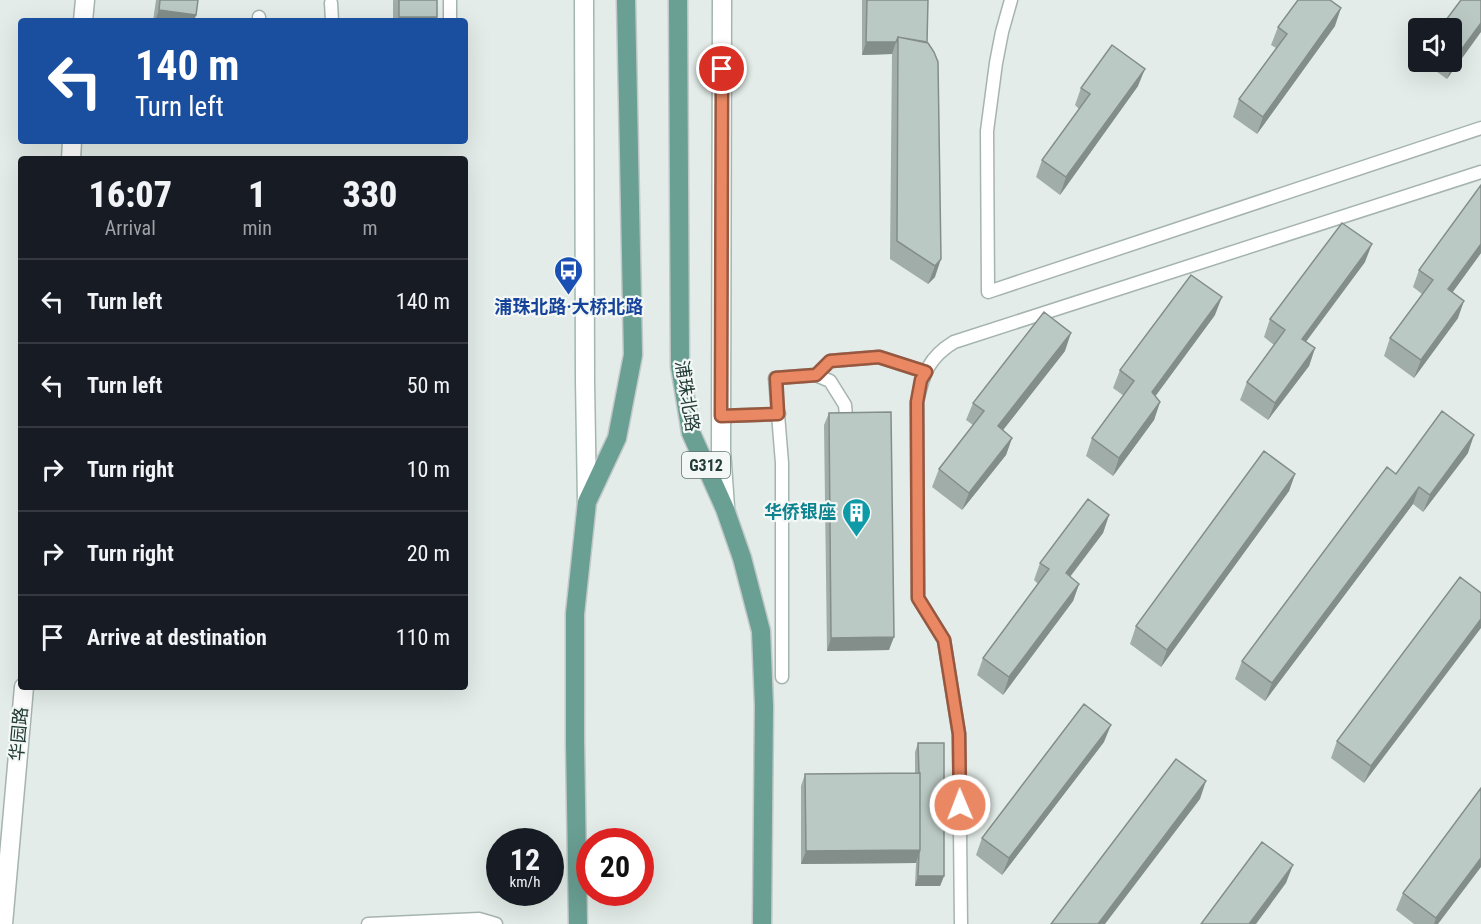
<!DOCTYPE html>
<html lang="en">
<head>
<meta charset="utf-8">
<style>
  :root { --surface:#171b24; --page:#20242c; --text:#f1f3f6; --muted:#9ea1a6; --line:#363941 }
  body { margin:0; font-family:"Roboto Condensed","Noto Sans SC",sans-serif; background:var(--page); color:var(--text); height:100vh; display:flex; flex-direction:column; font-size:22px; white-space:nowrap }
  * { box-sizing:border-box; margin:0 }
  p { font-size:20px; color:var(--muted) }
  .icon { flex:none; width:33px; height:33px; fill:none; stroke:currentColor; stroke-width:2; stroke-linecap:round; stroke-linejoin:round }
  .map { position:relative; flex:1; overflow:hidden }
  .drawer { position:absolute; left:18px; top:156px; width:450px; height:534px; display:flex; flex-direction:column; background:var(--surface); border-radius:6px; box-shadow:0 6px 24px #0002 }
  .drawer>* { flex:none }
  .hud { position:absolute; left:18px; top:18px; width:450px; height:126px; border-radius:6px; box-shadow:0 6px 24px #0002; background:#1a4fa0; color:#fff; overflow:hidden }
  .controls { position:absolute; left:1408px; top:18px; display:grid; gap:12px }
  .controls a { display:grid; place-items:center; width:54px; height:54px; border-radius:6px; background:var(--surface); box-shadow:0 6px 24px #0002; font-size:30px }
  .speed { position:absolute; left:486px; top:828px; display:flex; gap:12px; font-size:30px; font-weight:700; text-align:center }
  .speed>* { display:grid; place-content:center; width:78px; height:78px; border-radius:50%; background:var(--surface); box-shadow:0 6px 24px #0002; line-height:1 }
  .speed small { font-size:15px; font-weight:400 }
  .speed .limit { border:9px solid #d22; background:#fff; color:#111 }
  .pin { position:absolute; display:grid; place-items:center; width:51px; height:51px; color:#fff; margin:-26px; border:3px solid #fff; border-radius:50%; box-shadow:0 2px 6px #0007 }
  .me { position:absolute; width:66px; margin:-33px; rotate:359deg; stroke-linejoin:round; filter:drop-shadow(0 0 4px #0008) }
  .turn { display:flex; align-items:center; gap:21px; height:126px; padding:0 18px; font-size:27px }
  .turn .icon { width:78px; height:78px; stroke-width:2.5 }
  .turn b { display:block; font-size:42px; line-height:51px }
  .eta { display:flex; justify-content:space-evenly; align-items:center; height:102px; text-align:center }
  .eta b { font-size:36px; font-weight:800; line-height:42px }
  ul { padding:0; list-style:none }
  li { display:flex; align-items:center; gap:18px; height:84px; padding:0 18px; border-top:2px solid var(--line) }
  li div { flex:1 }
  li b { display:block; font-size:22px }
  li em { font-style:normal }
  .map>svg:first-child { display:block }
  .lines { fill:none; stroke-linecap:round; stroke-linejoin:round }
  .lane-casing { stroke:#a6b4af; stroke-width:15 }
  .street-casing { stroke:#a6b4af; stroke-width:21 }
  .secondary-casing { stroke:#a2b7b0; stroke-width:21 }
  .primary-casing { stroke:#c1c8c7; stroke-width:21 }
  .lane { stroke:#fff; stroke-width:12 }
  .street { stroke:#fff; stroke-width:18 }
  .secondary { stroke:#fff; stroke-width:18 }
  .primary { stroke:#6a9f93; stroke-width:18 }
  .wall { fill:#a1ada9 }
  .shaded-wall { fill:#838d89 }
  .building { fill:#bbc9c4; stroke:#838d89; stroke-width:1.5 }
  .route-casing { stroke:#985840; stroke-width:15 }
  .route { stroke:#ea8863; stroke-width:10 }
  .labels { text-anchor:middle; stroke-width:4.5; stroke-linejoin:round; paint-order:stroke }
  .shield { fill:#f3f8f6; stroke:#617470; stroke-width:1.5 }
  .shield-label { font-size:16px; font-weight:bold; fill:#233c36 }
  .transit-label { font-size:18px; font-weight:bold; fill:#164399; stroke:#f3f8f6 }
  .street-label { font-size:18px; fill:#233c36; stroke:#f3f8f6 }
  .culture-label { font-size:18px; font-weight:bold; fill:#0d838f; stroke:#f3f8f6; text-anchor:end }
</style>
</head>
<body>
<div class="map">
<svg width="1481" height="924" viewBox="0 0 1481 924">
  <rect width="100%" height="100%" fill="#e3ece8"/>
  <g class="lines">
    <defs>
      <path id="lane" d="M1011,0L1002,32L996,63L987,131L988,292L1481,128
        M331,3L332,21
        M259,17V21
        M450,21V0
        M816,375L830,361L879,357L925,372
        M721,416L779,414
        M782,677V463L775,378L816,375L830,381L845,405L847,428
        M368,924L479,919L496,924
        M961,924L959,734L944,640L918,598L917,402C923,374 929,357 954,342L1481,172"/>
      <path id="street" d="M83,21L85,0
        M71,159L72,141
        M3,924L24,687"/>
      <path id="secondary" d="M584,0L585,381L587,502
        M722,0L721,450L725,507"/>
      <path id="primary" d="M678,0L680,366L691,433L725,509L742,558L761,631L764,706L762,924
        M578,924L575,742V614L587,502L617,438L633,355L626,0"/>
    </defs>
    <use href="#lane" class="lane-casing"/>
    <use href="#street" class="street-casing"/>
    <use href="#secondary" class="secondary-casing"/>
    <use href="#primary" class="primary-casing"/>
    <use href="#lane" class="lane"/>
    <use href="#street" class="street"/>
    <use href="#secondary" class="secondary"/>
    <use href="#primary" class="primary"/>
  </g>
  <path class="wall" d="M156,0H198L196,15L194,21H153Z
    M393,0H437V17L435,21H393Z
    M862,0H928L927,42L934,52L935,277L928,284L890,259L892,54L862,55Z
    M1481,0L1447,79L1423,62H1452V28Z
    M1335,26L1257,134L1233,117L1239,99L1276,48L1271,45L1278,27Z
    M1138,86L1060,195L1036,177L1042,160L1079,109L1075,105L1081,88Z
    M1481,253L1452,292L1458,318L1414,378L1384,356L1390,338L1422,294L1413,287L1419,270Z
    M1365,262L1306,342L1315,348L1309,366L1268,420L1240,400L1247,382L1274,345L1264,337L1270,319Z
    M1215,315L1155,396L1160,402L1154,420L1113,476L1086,456L1092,438L1124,396L1113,388L1120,370Z
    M1065,351L1003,430L1012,438L1006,455L962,510L932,487L939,469L973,425L966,420L973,403Z
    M829,413L889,650L827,651L824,425Z
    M1468,453L1423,512L1413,504L1265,701L1235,679L1242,661L1396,474Z
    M1295,474L1289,491L1161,667L1130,644L1136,626Z
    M1109,515L1103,533L1070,577L1079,584L1073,601L1003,695L977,675L983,658L1038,584L1034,580L1040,563Z
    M1481,593L1364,783L1331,758L1337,741Z
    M1104,742L1002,875L976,855L982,838Z
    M918,743L944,876L940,886H915L916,863L801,864V786L805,774L915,773V752Z
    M1481,788L1438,924H1414L1396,910L1403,893Z"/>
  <path class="shaded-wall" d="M1341,8L1335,26L1257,134L1263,117Z
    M159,10L196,15L194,21H155Z
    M399,17H437L435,21H398Z
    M1481,23V32L1447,79L1453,61Z
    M866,42H896L892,54L862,55Z
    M1145,69L1138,86L1060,195L1066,177Z
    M1372,244L1365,262L1295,356L1302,339Z
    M1481,244V253L1442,307L1448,289Z
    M941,259L935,277L928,284L935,266Z
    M1222,297L1215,315L1146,409L1152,392Z
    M1464,301L1458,318L1414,378L1421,360Z
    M1071,333L1065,351L992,444L998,426Z
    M1315,348L1309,366L1268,420L1275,403Z
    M1160,402L1154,420L1113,476L1119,458Z
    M1474,435L1468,453L1423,512L1430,495Z
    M1012,438L1006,455L962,510L969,493Z
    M1295,474L1289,491L1161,667L1167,650Z
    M1419,487L1413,504L1265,701L1272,683Z
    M1109,515L1103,533L1059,591L1066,573Z
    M1079,584L1073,601L1003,695L1009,677Z
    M1481,619V628L1364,783L1371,766Z
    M894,637L889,650L827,651L831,638Z
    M1111,725L1104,742L1002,875L1009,858Z
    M1206,781L1200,799L1105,924H1098Z
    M920,850L916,863L801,864L806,851Z
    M1481,858V867L1438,924H1434L1436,918Z
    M1293,865L1286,883L1256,924H1249Z
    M918,876H944L940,886H915Z"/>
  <path class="building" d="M160,0H198L196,15L159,10Z
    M399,0H437V17H399Z
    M867,0H928L927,42L898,37L896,42H866Z
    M1298,0H1330L1341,8L1263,117L1239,99L1287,34L1278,27Z
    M1461,0H1481V23L1453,61L1452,60V28H1440Z
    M898,37L928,43L934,52L938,62L941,259L935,266L897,241Z
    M1112,45L1145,69L1066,177L1042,160L1090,94L1081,88Z
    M1481,185V244L1448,289L1464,301L1421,360L1390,338L1433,280L1419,270Z
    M1342,223L1372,244L1302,339L1315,348L1275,403L1247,382L1285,330L1270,319Z
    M1191,275L1222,297L1152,392L1160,402L1119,458L1092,438L1134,381L1120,370Z
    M1044,312L1071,333L998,426L1012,438L969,493L939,469L984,411L973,403Z
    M1442,411L1474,435L1430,495L1419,487L1272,683L1242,661L1387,467L1396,474Z
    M891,412L894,637L831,638L829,413Z
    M1264,451L1295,474L1167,650L1136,626Z
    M1088,499L1109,515L1066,573L1079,584L1009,677L983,658L1049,569L1040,563Z
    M1460,577L1481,593V619L1371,766L1337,741Z
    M1084,704L1111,725L1009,858L982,838Z
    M918,743H944V876H918L919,853L920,850V773H919Z
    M1176,759L1206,781L1098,924H1051Z
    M920,773V850L806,851L805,774Z
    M1481,788V858L1436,918L1403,893Z
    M1262,842L1293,865L1249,924H1201Z"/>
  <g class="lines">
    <defs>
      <path id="route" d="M722,69L721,416L778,414L776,378L816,375L830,361L879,357L926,372L921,380L917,402L918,598L944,640L959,734L960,805"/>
    </defs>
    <use href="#route" class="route-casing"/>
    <use href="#route" class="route"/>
  </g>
  <defs>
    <symbol id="bus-pin" viewBox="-11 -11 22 30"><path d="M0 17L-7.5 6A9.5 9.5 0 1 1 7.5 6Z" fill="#1a4fb4" stroke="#f3f8f6"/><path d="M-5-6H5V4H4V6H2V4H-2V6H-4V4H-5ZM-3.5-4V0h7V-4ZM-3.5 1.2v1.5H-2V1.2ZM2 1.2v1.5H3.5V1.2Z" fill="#fff"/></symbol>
    <symbol id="building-pin" viewBox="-11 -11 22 30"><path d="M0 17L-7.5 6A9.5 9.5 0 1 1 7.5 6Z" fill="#0f9aa8" stroke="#f3f8f6"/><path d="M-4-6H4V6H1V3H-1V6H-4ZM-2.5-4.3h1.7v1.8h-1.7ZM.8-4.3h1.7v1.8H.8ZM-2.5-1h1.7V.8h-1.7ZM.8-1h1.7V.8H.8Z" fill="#fff"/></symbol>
  </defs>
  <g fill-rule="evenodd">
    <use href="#bus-pin" x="552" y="254" width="33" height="45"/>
    <use href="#building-pin" x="840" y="496" width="33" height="45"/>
  </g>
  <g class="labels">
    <rect class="shield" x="682" y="452" width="48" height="26" rx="4.5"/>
    <g class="shield-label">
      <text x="706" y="471">G312</text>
    </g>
    <g class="transit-label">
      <text x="569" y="313">浦珠北路·大桥北路</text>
    </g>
    <g class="street-label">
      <text transform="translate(687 396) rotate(81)" y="6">浦珠北路</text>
      <text transform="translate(19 734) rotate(-85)" y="6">华园路</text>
    </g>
    <g class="culture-label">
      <text x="836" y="518">华侨银座</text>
    </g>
  </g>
</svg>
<div class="controls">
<a><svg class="icon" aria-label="sound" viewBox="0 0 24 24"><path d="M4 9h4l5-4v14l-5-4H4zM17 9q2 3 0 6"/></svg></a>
</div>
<div class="speed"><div>12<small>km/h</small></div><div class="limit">20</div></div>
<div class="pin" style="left:722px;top:69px;background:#d93025"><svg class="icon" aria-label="arrive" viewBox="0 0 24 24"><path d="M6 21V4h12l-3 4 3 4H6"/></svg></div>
<svg class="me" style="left:960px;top:805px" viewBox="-20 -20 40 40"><circle r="17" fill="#ea8863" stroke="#fff" stroke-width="3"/><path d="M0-11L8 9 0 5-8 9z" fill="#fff"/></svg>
<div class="hud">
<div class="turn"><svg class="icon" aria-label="left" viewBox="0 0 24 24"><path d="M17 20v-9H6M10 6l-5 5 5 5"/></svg><div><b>140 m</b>Turn left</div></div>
</div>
<section class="drawer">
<div class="eta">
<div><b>16:07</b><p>Arrival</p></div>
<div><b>1</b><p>min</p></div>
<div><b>330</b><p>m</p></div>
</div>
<ul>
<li><svg class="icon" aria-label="left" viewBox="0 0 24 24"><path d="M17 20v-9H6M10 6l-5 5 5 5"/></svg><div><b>Turn left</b></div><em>140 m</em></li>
<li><svg class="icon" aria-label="left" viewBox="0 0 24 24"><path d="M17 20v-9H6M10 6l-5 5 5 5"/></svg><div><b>Turn left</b></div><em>50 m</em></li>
<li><svg class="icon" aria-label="right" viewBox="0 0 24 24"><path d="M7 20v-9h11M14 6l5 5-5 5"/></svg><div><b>Turn right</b></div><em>10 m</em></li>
<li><svg class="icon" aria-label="right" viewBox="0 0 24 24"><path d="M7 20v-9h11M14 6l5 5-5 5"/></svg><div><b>Turn right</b></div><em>20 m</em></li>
<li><svg class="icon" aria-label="arrive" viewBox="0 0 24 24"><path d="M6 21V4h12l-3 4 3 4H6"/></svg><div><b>Arrive at destination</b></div><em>110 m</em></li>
</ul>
</section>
</div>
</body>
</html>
